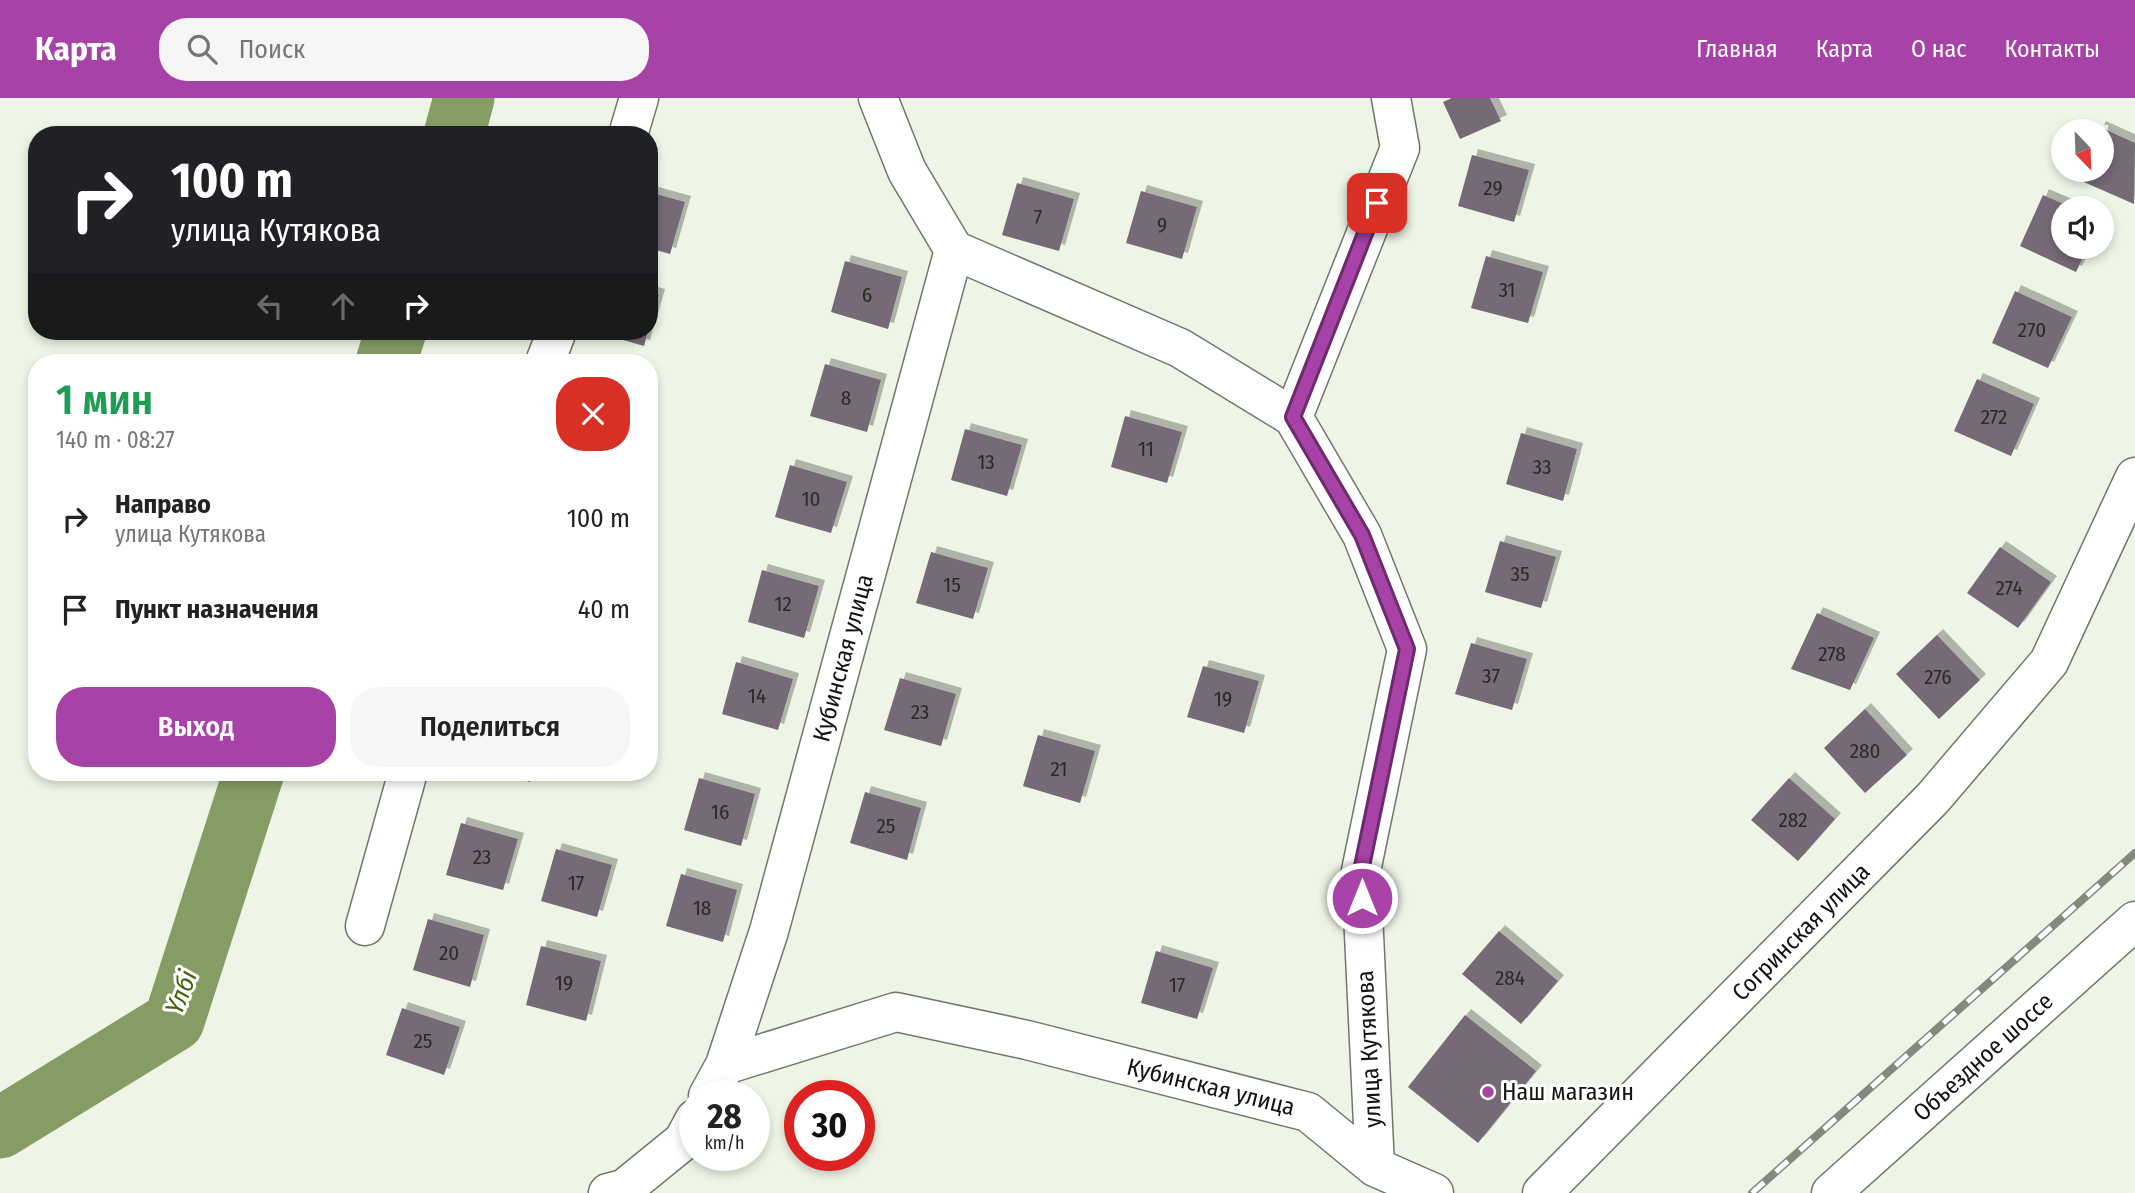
<!DOCTYPE html>
<html lang="ru">
<head>
<meta charset="utf-8">
<style>
  :root { --surface:#fff; --page:#f6f6f6; --text:#222; --muted:#767676; --accent:#a742a7 }
  body { margin:0; font-family:"Fira Sans Condensed",sans-serif; background:var(--page); color:var(--text); height:100vh; display:flex; flex-direction:column; font-size:26px; white-space:nowrap }
  * { box-sizing:border-box; margin:0 }
  p { font-size:23px; color:var(--muted) }
  .icon { flex:none; width:38px; height:38px; fill:none; stroke:currentColor; stroke-width:2; stroke-linecap:round; stroke-linejoin:round }
  .map { position:relative; flex:1; overflow:hidden }
  .sheet { position:absolute; left:28px; top:256px; width:630px; height:427px; display:flex; flex-direction:column; background:var(--surface); border-radius:28px; box-shadow:0 4px 10px #0003 }
  .sheet>* { flex:none }
  .guide { position:absolute; left:28px; top:28px; width:630px; height:214px; border-radius:28px; box-shadow:0 4px 10px #0003; background:#202124; color:#fff; overflow:hidden }
  .needle { width:46px; rotate:157deg }
  .fabs { position:absolute; left:2051px; top:21px; display:grid; gap:14px }
  .fabs a { display:grid; place-items:center; width:63px; height:63px; border-radius:50%; background:var(--surface); box-shadow:0 4px 10px #0003; font-size:35px }
  .speed { position:absolute; left:679px; top:982px; display:flex; gap:14px; font-size:35px; font-weight:700; text-align:center }
  .speed>* { display:grid; place-content:center; width:91px; height:91px; border-radius:50%; background:var(--surface); box-shadow:0 4px 10px #0003; line-height:1 }
  .speed small { font-size:18px; font-weight:400 }
  .speed .limit { border:10px solid #d22; background:#fff; color:#111 }
  .pin { position:absolute; display:grid; place-items:center; width:60px; height:60px; color:#fff; margin:-30px; border-radius:14px; box-shadow:0 4px 10px #0006 }
  .me { position:absolute; width:77px; margin:-38px; rotate:0deg; stroke-linejoin:round; filter:drop-shadow(0 0 5px #0008) }
  .turn { display:flex; align-items:center; gap:24px; height:147px; padding:0 28px; font-size:32px }
  .turn .icon { width:91px; height:91px; stroke-width:2.5 }
  .turn b { display:block; font-size:49px; line-height:60px }
  .lanes { display:flex; align-items:center; height:66px; padding:0 28px; background:#0003; justify-content:center; gap:35px; direction:ltr }
  .lanes .off { opacity:.35 }
  .round { display:grid; place-items:center; flex:none; width:74px; height:74px; border-radius:28px; background:var(--page) }
  .head { display:flex; align-items:center; justify-content:space-between; height:119px; padding:0 28px }
  h1 { font-size:42px; font-weight:600; line-height:52px; color:#1e9e55 }
  .action { display:flex; gap:14px; margin-top:auto; padding:14px 28px }
  .action a { flex:1; height:80px; border-radius:28px; background:var(--accent); color:#fff; font-size:28px; font-weight:600; line-height:80px; text-align:center }
  .action a+a { background:var(--page); color:var(--text) }
  ul { padding:0; list-style:none }
  li { display:flex; align-items:center; gap:21px; height:91px; padding:0 28px }
  li div { flex:1 }
  li b { display:block; font-size:26px }
  li em { font-style:normal }
  header { display:flex; align-items:center; gap:42px; box-sizing:border-box; height:98px; padding:0 35px; background:var(--accent); color:#fff }
  header strong { font-size:33px }
  nav { display:flex; gap:38px; margin-inline-start:auto; font-size:24px }
  .search { width:490px; height:63px; background:var(--page); display:flex; align-items:center; gap:18px; box-sizing:border-box; padding:0 24px; border-radius:28px; color:var(--muted); font-size:26px }
  .map>svg:first-child { display:block }
  .lines { fill:none; stroke-linecap:round; stroke-linejoin:round }
  .river { stroke:#859c64; stroke-width:61 }
  .building { fill:#756a74; filter:url(#shadow) }
  .minor-casing { stroke:#71776a; stroke-width:41 }
  .major-casing { stroke:#71776a; stroke-width:41 }
  .minor { stroke:#fff; stroke-width:38 }
  .major { stroke:#fff; stroke-width:38 }
  .rail-casing { stroke:#84897e; stroke-width:8 }
  .rail { stroke:#fff; stroke-width:5; stroke-dasharray:16; stroke-linecap:butt }
  .route-casing { stroke:#6d2b6d; stroke-width:18 }
  .route { stroke:#a742a7; stroke-width:12 }
  .poi-dot { fill:#a742a7; stroke:#fff; stroke-width:2.5 }
  .labels { text-anchor:middle; stroke-width:6; stroke-linejoin:round; paint-order:stroke }
  .number-label { font-size:21px; fill:#2a2a28 }
  .street-label { font-size:24px; fill:#11140f; stroke:#fff }
  .poi-label { font-size:24px; fill:#11140f; stroke:#fff; text-anchor:start }
  .water-label { font-size:26px; font-style:italic; fill:#466208; stroke:#fff }
</style>
</head>
<body>
<header>
<strong>Карта</strong>
<div class="search"><svg class="icon" aria-label="search" viewBox="0 0 24 24"><circle cx="10" cy="10" r="6"/><path d="M15 15l6 6"/></svg>Поиск</div>
<nav><a>Главная</a><a>Карта</a><a>О нас</a><a>Контакты</a></nav>
</header>
<div class="map">
<svg width="2135" height="1095" viewBox="0 0 2135 1095">
  <defs>
    <filter id="shadow"><feDropShadow dx="6" dy="-6" stdDeviation="0" flood-color="#0004"/></filter>
  </defs>
  <rect width="100%" height="100%" fill="#eef5e6"/>
  <g class="lines">
    <path class="river" d="M454,37L464,0
      M386,264L396,233
      M0,1030L174,923L254,674"/>
  </g>
  <path class="building" d="M1452,0H1490L1501,23L1460,41L1443,4Z
    M2100,29L2135,45L2134,106L2077,81L2081,72H2102V33H2098Z
    M1472,57L1529,72L1514,124L1458,108Z
    M1017,85L1074,101L1059,153L1002,137Z
    M1141,93L1197,109L1182,161L1126,145Z
    M649,94L685,104L670,156L649,150Z
    M2043,97L2073,110H2063V149H2088L2076,174L2020,148Z
    M1486,158L1543,174L1528,225L1471,210Z
    M845,163L902,179L888,231L831,214Z
    M2015,193L2072,219L2048,270L1992,245Z
    M649,194L659,197L650,228H649Z
    M592,233H648L644,248Z
    M825,266L881,282L867,334L810,318Z
    M1977,281L2034,306L2011,358L1954,333Z
    M1125,318L1182,334L1167,385L1111,369Z
    M965,331L1022,347L1007,398L951,382Z
    M1521,335L1577,351L1563,403L1506,386Z
    M790,367L847,384L831,435L775,419Z
    M1500,443L1556,459L1541,510L1485,494Z
    M2000,449L2051,484L2018,530L1967,495Z
    M931,454L988,470L973,521L916,505Z
    M762,472L819,488L804,540L748,524Z
    M1817,515L1874,540L1850,592L1791,571Z
    M1937,537L1980,582L1939,621L1896,576Z
    M1471,545L1527,561L1512,612L1455,596Z
    M736,564L793,581L778,632L722,616Z
    M1203,568L1259,583L1244,635L1187,619Z
    M900,580L956,596L941,648L884,632Z
    M1865,611L1907,657L1865,695L1824,650Z
    M1038,637L1095,653L1080,705L1023,688Z
    M498,674H533L530,684Z
    M699,680L755,696L741,748L684,732Z
    M1789,680L1835,721L1798,763L1751,722Z
    M865,694L921,710L907,762L850,745Z
    M461,725L518,741L503,792L446,777Z
    M556,751L612,767L597,819L541,803Z
    M681,776L737,792L723,844L666,828Z
    M428,821L484,837L470,889L413,872Z
    M1499,833L1558,883L1521,926L1462,876Z
    M541,848L601,863L586,923L526,907Z
    M1156,853L1213,870L1197,921L1141,905Z
    M402,910L460,929L444,977L386,957Z
    M1465,917L1536,973L1478,1045L1408,989Z"/>
  <g class="lines">
    <defs>
      <path id="minor" d="M878,0L907,73L954,152L1180,250L1293,319L1362,437L1407,551L1361,773L1375,1069
        M628,37L639,0
        M545,264L557,233
        M1293,319L1400,50L1391,0
        M365,828L408,674
        M725,967L769,833L954,152
        M708,998L725,967L896,914L1027,942L1308,1014L1375,1069L1434,1095
        M608,1095L624,1091L683,1043L695,1021
        M1831,1095L2135,823"/>
      <path id="major" d="M1542,1095L1933,700L2049,564L2135,379"/>
    </defs>
    <use href="#minor" class="minor-casing"/>
    <use href="#major" class="major-casing"/>
    <use href="#minor" class="minor"/>
    <use href="#major" class="major"/>
    <defs>
      <path id="rail" d="M1752,1095L2135,755"/>
    </defs>
    <use href="#rail" class="rail-casing"/>
    <use href="#rail" class="rail"/>
  </g>
  <g class="lines">
    <defs>
      <path id="route" d="M1362,800L1361,773L1407,551L1362,437L1293,319L1377,105"/>
    </defs>
    <use href="#route" class="route-casing"/>
    <use href="#route" class="route"/>
  </g>
  <circle class="poi-dot" cx="1488" cy="994" r="7"/>
  <g class="labels">
    <g class="number-label">
      <text x="1493" y="97">29</text>
      <text x="1038" y="126">7</text>
      <text x="1162" y="134">9</text>
      <text x="1507" y="199">31</text>
      <text x="867" y="204">6</text>
      <text x="2032" y="239">270</text>
      <text x="846" y="307">8</text>
      <text x="1994" y="326">272</text>
      <text x="1146" y="358">11</text>
      <text x="986" y="371">13</text>
      <text x="1542" y="376">33</text>
      <text x="811" y="408">10</text>
      <text x="1520" y="483">35</text>
      <text x="952" y="494">15</text>
      <text x="2009" y="497">274</text>
      <text x="783" y="513">12</text>
      <text x="1832" y="563">278</text>
      <text x="1491" y="585">37</text>
      <text x="1938" y="586">276</text>
      <text x="757" y="605">14</text>
      <text x="1223" y="608">19</text>
      <text x="920" y="621">23</text>
      <text x="1865" y="660">280</text>
      <text x="1059" y="678">21</text>
      <text x="720" y="721">16</text>
      <text x="1793" y="729">282</text>
      <text x="886" y="735">25</text>
      <text x="482" y="766">23</text>
      <text x="576" y="792">17</text>
      <text x="702" y="817">18</text>
      <text x="449" y="862">20</text>
      <text x="1510" y="887">284</text>
      <text x="564" y="892">19</text>
      <text x="1177" y="894">17</text>
      <text x="423" y="950">25</text>
    </g>
    <g class="street-label">
      <text transform="translate(843 560) rotate(-75)" y="8">Кубинская улица</text>
      <text transform="translate(1801 834) rotate(-45)" y="8">Согринская улица</text>
      <text transform="translate(1369 951) rotate(-93)" y="8">улица Кутякова</text>
      <text transform="translate(1983 959) rotate(-42)" y="8">Объездное шоссе</text>
      <text transform="translate(1211 989) rotate(14)" y="8">Кубинская улица</text>
    </g>
    <g class="poi-label">
      <text x="1502" y="1002">Наш магазин</text>
    </g>
    <g class="water-label">
      <text transform="translate(181 894) rotate(-69)" y="9">Үлбі</text>
    </g>
  </g>
</svg>
<div class="fabs">
<a><svg class="needle" viewBox="-14 -14 28 28"><path d="M0-13l5 13h-10z" fill="#e53935"/><path d="M0 13l5-13h-10z" fill="#767676"/></svg></a>
<a><svg class="icon" aria-label="sound" viewBox="0 0 24 24"><path d="M4 9h4l5-4v14l-5-4H4zM17 9q2 3 0 6"/></svg></a>
</div>
<div class="speed"><div>28<small>km/h</small></div><div class="limit">30</div></div>
<div class="pin" style="left:1377px;top:105px;background:#d93025"><svg class="icon" aria-label="arrive" viewBox="0 0 24 24"><path d="M6 21V4h12l-3 4 3 4H6"/></svg></div>
<svg class="me" style="left:1362px;top:800px" viewBox="-20 -20 40 40"><circle r="17" fill="#a742a7" stroke="#fff" stroke-width="3"/><path d="M0-11L8 9 0 5-8 9z" fill="#fff"/></svg>
<div class="guide">
<div class="turn"><svg class="icon" aria-label="right" viewBox="0 0 24 24"><path d="M7 20v-9h11M14 6l5 5-5 5"/></svg><div><b>100 m</b>улица Кутякова</div></div>
<div class="lanes"><svg class="icon off" aria-label="left" viewBox="0 0 24 24"><path d="M17 20v-9H6M10 6l-5 5 5 5"/></svg><svg class="icon off" aria-label="ahead" viewBox="0 0 24 24"><path d="M12 20V5M6 11l6-6 6 6"/></svg><svg class="icon" aria-label="right" viewBox="0 0 24 24"><path d="M7 20v-9h11M14 6l5 5-5 5"/></svg></div>
</div>
<section class="sheet">
<div class="head"><div><h1>1 мин</h1><p>140 m · 08:27</p></div><a class="round" style="background:#d93025;color:#fff"><svg class="icon" aria-label="close" viewBox="0 0 24 24"><path d="M6 6l12 12M18 6L6 18"/></svg></a></div>
<ul>
<li><svg class="icon" aria-label="right" viewBox="0 0 24 24"><path d="M7 20v-9h11M14 6l5 5-5 5"/></svg><div><b>Направо</b><p>улица Кутякова</p></div><em>100 m</em></li>
<li><svg class="icon" aria-label="arrive" viewBox="0 0 24 24"><path d="M6 21V4h12l-3 4 3 4H6"/></svg><div><b>Пункт назначения</b></div><em>40 m</em></li>
</ul>
<div class="action"><a>Выход</a><a>Поделиться</a></div>
</section>
</div>
</body>
</html>
